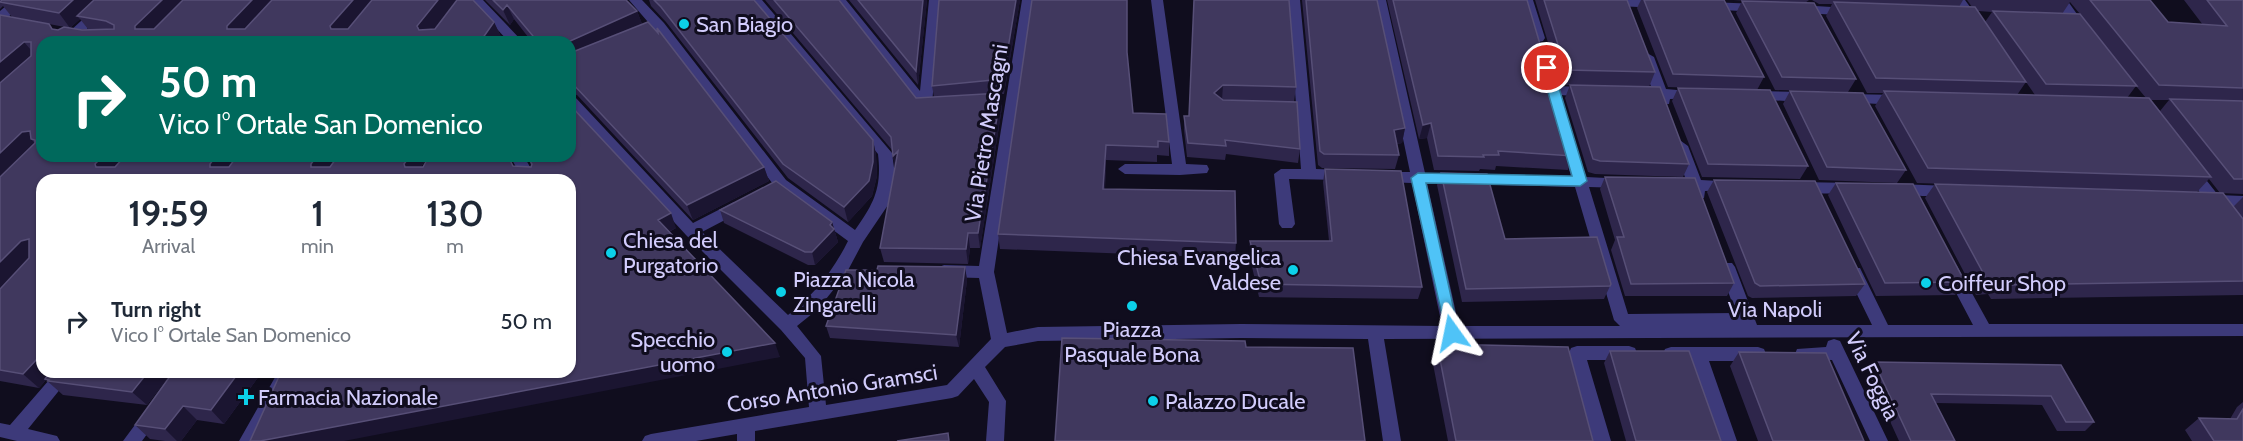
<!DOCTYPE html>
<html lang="en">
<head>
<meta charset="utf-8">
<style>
  :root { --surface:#fff; --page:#f6f6f7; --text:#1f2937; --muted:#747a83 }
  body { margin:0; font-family:Cabin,sans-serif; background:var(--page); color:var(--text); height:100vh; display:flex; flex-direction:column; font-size:22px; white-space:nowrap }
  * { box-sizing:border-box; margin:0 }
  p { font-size:20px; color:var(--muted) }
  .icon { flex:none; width:33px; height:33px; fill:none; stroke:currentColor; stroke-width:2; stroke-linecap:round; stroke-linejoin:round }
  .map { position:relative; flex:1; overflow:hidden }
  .side { position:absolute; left:36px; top:174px; width:540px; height:204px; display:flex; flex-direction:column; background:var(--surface); border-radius:18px; box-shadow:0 2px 4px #0004 }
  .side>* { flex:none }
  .top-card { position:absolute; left:36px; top:36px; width:540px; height:126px; border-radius:18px; box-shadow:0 2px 4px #0004; background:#00695c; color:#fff; overflow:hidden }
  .pin { position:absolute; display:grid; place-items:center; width:51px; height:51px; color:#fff; margin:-26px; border:3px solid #fff; border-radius:50%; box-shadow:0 2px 6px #0007 }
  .me { position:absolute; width:66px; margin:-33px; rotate:348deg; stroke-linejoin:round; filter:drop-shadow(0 0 4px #0008) }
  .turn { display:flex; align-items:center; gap:21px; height:126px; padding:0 24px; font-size:27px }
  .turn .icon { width:78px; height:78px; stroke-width:2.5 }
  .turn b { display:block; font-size:42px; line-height:51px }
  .eta { display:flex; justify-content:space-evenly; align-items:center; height:102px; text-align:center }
  .eta b { font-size:36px; font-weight:600; line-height:42px }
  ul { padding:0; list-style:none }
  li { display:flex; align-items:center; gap:18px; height:90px; padding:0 24px }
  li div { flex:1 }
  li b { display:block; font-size:22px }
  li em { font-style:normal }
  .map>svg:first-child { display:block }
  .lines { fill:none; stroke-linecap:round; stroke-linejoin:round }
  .minor { fill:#3d3a7a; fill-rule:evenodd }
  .wall { fill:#2e264b; fill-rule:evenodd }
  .shaded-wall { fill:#1b1531 }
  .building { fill:#40385e; stroke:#574f77; stroke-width:1.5 }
  .route { fill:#4fc3f7; stroke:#337fa1; stroke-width:1.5 }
  .poi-dot { fill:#0cd0e9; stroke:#100d1e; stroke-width:2 }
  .labels { text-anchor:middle; stroke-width:6; stroke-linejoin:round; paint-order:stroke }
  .poi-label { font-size:22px; fill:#d2ccfc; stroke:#100d1e; text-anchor:start }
  .street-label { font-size:22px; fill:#d2ccfc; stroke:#100d1e }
</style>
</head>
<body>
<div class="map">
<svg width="2243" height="441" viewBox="0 0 2243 441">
  <rect width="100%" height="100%" fill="#100d1e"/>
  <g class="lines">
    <path class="minor" d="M13,0H27L5,20L0,21V11Z
      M104,0H118L73,42H58Z
      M470,0H483L523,42H509Z
      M629,0H642L664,23L786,180L855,230C874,203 882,188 878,154L749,0H762L892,153L895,175L888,205L863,242L846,274L818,309L797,326L821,356L826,405L947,385L991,339L979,278L944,277L939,275L936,271L939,267L944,265L979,266L1022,0H1034L994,272L1007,333L1038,327L1241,324L1442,326L1412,183L1382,182L1375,177L1382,172H1410L1374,0H1386L1425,173L1571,176L1560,138L1567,133L1574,138L1586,177L1627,179L1629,183L1622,188L1589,187L1628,314L1736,313L1719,267L1722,263H1732L1735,267L1757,325H1872L1846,272L1848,268H1860L1888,325H1973L1944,270L1947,266H1957L1989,324H2243V336L1384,339L1401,441H1383L1368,339L1241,338L1038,341L1005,347L985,367L1006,401L1004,441H986L989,402L974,379L958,396L952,398L755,431V441H737V434L696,441H642L645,436L651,434L809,407L805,358L781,330L686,235L570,109V95L575,97L693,223L734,202H744L746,206L744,210L702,232L788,315C814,295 833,271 848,241L776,188L654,29ZM1427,183L1575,187L1614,320L1620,326H1459Z
      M833,0H846L920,91L929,0H941L932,104L937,108L935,111H920L897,79Z
      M1151,0H1163L1186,164L1207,165L1209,169L1207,173L1180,175L1125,174L1118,169L1125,164H1172Z
      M1288,0H1300L1316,169L1343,170L1350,175L1343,180L1289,179L1295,224L1292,228H1282L1279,224L1274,174L1281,169H1301Z
      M1521,0H1533L1545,38L1543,41L1538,42L1531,38Z
      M1567,0H1659L1666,4L1660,8L1573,4Z
      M1953,0H1965L1981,22L1980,25H1970Z
      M2054,0H2067L2089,31L2088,34H2078Z
      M1708,2L1759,4L1765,8L1759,12L1704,9L1702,6Z
      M1798,5L1849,8L1855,12L1849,16L1794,12L1792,9L1794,6Z
      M1647,53L1654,57L1666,89L1699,92L1701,95L1699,98L1670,99L1669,104H1659L1656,98L1638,96L1636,93L1638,90L1652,89L1640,57Z
      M1553,86L1586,87L1593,92L1586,97L1548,94L1546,91Z
      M1754,91L1805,92L1812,97L1805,102L1749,99L1747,96L1749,93Z
      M1847,94L1898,95L1905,100L1898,105L1842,102L1840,99Z
      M1681,141L1688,146L1701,180L1735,182L1737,186L1735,190L1705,191L1704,198H1694L1690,191L1674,189L1672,185L1674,181L1686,180L1674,146Z
      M510,156H524L537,180H523Z
      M2191,166L2196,167L2218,195L2243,196V206H2227L2243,226V243L2238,241L2210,205L2205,204L2204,198L2184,171Z
      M1799,182L1853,183L1860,188C1855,196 1797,195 1792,187Z
      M1898,184L1949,186L1956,191C1950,199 1897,197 1891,189Z
      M1834,339L1840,341L1888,441H1870L1832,360L1797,359L1795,354L1797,349L1826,347L1828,341Z
      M1577,346H1629L1635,348L1637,353L1635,358L1629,360H1587L1611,441H1593L1569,353L1571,348Z
      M1671,347H1758L1764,349L1766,354L1764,359L1758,361H1709L1737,441H1719L1692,361L1665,359L1663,354L1665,349Z
      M56,372H74L28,429L57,436L60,441H17L0,437V423L10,425Z
      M278,372H295L257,441H239Z
      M152,408L158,410L161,415L142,441H123L146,410Z"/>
  </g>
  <path class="wall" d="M0,0H456L434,29L494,22L501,37L498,42H42V156H428L421,167H531V165L527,156H570L676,228L669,232L780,357L570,372V180H42V372H172L147,405L63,395L46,380L39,388L0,381V15L49,24L53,29L58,30L88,29L80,19L70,28L12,17L3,6L0,9Z
    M485,0H626L637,11L642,24L764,167L769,181L693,220L577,95L570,94V42H532L514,19L510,25Z
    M649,0H754L873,140L876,155L877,176L872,196L848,222L788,178L666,22L651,6Z
    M765,0H839L916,98L934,97L932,86L939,0H1020L1004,94H1001L1002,107L980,248H970L968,264L884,262L880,248L895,168L892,150Z
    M849,0H927L918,85Z
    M1194,0L1296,87L1294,102L1300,149L1298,163L1226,154L1225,160L1187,157L1184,130V116H1189Z
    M1302,0H1377L1405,128L1402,143L1397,144L1399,155L1395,169L1322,168L1318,165Z
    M1387,0H1527L1573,156L1568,170L1496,166L1495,170L1480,169L1479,171L1434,170L1427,138L1419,139Z
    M1535,0H1627L1655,72L1649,87L1561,85Z
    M1641,0H1724L1764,77L1757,90L1668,87L1637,8Z
    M1733,0H1809L1805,3L1856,79L1848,92L1775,90L1736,13L1742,1H1750Z
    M1812,0H1963L1959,7H1972L1967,0H2150L2168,22L2203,25L2184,0H2243V194L2220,193L2209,179L2197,192L1917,183L1875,106L1883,93H1867L1826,16L1832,4H1819ZM2070,2L2080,14H2062ZM1978,11L1992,12L1985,22ZM2026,82L2035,95H2017ZM2136,86L2146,98H2127ZM2151,100H2169L2160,111Z
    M1127,52L1133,113L1169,142V156L1157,155V162L1106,160L1105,189L1236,243L1235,258L1000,249L998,234Z
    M1570,85L1689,164L1683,177L1595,174L1588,172L1565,98Z
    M1678,88L1808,166L1800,179L1702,177L1672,101Z
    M1790,91L1906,170L1897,183L1819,180L1783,104Z
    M1325,169L1422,287L1418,299L1259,297L1249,254L1250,241H1329L1323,182Z
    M1441,173L1505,239L1610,286L1604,299L1462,302L1437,185Z
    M1605,177L1734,283L1727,296H1625L1611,250L1615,240L1600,189Z
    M1714,180L1865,284L1856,296L1752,298L1748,296L1707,192Z
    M1836,183L1965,282L1955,295L1876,296L1828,195Z
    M1935,184L2233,207L2243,197V295L1991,299L1988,294L1976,295L1925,198Z
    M720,210L832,222L838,242L815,265H808L724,223Z
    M965,267L967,280L959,347L830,338L826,326Z
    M1437,344L1593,441H1448L1432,359Z
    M1610,351L1721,441H1626L1604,363Z
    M1739,352L1864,441H1758L1730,366Z
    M1874,362L2061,365L2094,422L2085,431H2057L2042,405L1936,403L1955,441H1899L1867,371Z
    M262,372L224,424L197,420L181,441H165L150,439L135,425Z
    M2243,402V441H2192L2185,430L2199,418L2230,419L2237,407Z"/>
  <path class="shaded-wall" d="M73,0H101L77,16L80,19L70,28L59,13Z
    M162,0H188L146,40L135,29V26Z
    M252,0H276L237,40L227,29V26Z
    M353,0H374L339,41L331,29L330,26Z
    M438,0H456L425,41L417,26Z
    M923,0H927L918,85L916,71Z
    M1016,0H1020L1004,94L1003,79Z
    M507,5L514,19L510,25L503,10Z
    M637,11L643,26L570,59V42H568Z
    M494,22L501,37L498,42H480Z
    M24,42L37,57L0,88V62Z
    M1223,85L1222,100L1214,93Z
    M1001,93L1002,107L980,248L978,233Z
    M1431,123L1427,138L1419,139L1423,125Z
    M1405,128L1402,143L1391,145L1394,130Z
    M30,131L35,140L31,139L37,146L0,181V153L22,132Z
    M873,140L876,155L877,176L872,196L848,222L844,207Z
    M1106,145V160L1104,203L1103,189Z
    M898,151L896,171L893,156Z
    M103,156H128L108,179L96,167L95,164Z
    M216,156H239L221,180L210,167V164Z
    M317,156H337L321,179L311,167V164Z
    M410,156H428L413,179L405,167L404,164Z
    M764,167L769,181L693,220L687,205Z
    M671,213L676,228L664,234L658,220Z
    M832,222L838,242L815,265L812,252Z
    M968,233L970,248L968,264L966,249Z
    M29,239L35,255L0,293V262L21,241Z
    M965,267L967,280L959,347L956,335Z
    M775,343L780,357L344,441H260Z
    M39,357L42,359V372H53L45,379L46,380L39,388L23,374Z
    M148,372H172L147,405L132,392Z
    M239,372H262L224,424L211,410Z
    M183,406L197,420L181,441H177L165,429Z"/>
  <path class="building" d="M2,0H73L59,13L0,2Z
    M94,0H162L135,26V29H154L183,0H252L227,26V29H245L272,0H353L330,26L331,29H348L372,0H438L417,26L419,30L435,29L457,0H473L494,22L480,42H42V156H103L95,164L96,167H115L125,156H216L210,164V167H229L237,156H317L311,164V167H330L338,156H410L404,164L405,167H423L429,156H508L513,166L531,167L532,164L527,156H570V105L671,213L658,220L775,343L260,441H250L281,372H570V180H453V179V180H42V356L39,357L23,374L0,370V289L29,258V239L21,241L0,262V177L35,143V140L31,139L30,131L22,132L0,153V83L31,56V42H24L0,62V15L49,24L52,29L58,30L64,27L82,30L114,29V25L106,21L77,16Z
    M493,0H626L637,11L568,42H538L507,5L503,10Z
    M654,0H754L873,140V162L869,181L844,207L783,164L661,7Z
    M774,0H839L916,98L1001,93L978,233H968L966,249L880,248L898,151L893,156L891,137Z
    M858,0H923L916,71Z
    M939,0H1016L1003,79L932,86Z
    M1032,0H1127V52L1133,113L1166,114L1169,142L1158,141V147L1106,145L1103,189L1235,191L1236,243L998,234Z
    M1194,0H1289L1296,87L1223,85L1214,93L1223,100L1297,102L1300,149L1225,140L1226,146L1188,143L1184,116H1189Z
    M1306,0H1377L1405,128L1394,130L1399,155L1324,154L1320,151Z
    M1393,0H1527L1573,156L1498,151L1499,155H1483L1484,157L1438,156L1431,123L1423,125Z
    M1544,0H1627L1655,72L1566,70Z
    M1644,0H1724L1764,77L1673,74Z
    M2090,0H2150L2168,22L2227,26L2207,0H2243V88L2159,85Z
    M1742,1L1814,3L1856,79L1782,77Z
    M1834,2L1975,7L2026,82L1876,78Z
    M1993,11L2080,14L2137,86L2046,84Z
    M648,22L658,33L657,28L764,167L687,205L570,81V53Z
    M1570,85L1660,87L1689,164L1600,161L1593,159Z
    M1678,88L1770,90L1808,166L1708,164Z
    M1790,91L1863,93L1906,170L1827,167Z
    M1884,91L2149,98L2211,177L1928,168Z
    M2170,99L2243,101V179H2234Z
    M1325,169L1401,171L1422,287L1261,284L1250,241H1332Z
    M1441,173L1487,174L1505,239L1597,237L1611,284L1610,286L1466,289Z
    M1605,177L1695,178L1734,283L1631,284L1617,237H1624Z
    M1714,180L1815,181L1865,284L1760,286L1755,283Z
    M776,181L832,222L830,225L834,229L812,252H805L720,210Z
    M1836,183L1913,184L1965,282L1885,283Z
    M1935,184L2223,193L2243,219V281L2002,285L2000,280H1987Z
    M878,266L965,267L956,335L826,326L846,270H877Z
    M1062,338L1245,341L1246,347L1353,348L1365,441H1055Z
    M1437,344L1568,347L1593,441H1456Z
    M1610,351H1689L1721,441H1636Z
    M1739,352L1826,353L1864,441H1773Z
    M1874,362L2061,365L2094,422H2066L2051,396L1931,394L1955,441H1911Z
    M50,372H148L132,392L48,381L49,380L45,379Z
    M173,372H239L211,410L183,406L165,429L135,425Z
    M2243,409V441H2214L2199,418L2237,419Z
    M948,433L949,441H897Z"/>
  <path class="route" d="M1547,64L1553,68L1587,181L1580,186L1426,183L1459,333L1457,337H1447L1411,178L1418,173L1572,176L1541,68Z"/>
  <g class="poi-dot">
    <circle cx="684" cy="24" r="6"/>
    <circle cx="611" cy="253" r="6"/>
    <circle cx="1293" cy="270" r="6"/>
    <circle cx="1926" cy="283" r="6"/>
    <circle cx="781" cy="292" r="6"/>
    <circle cx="1132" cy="306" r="6"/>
    <circle cx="727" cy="352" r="6"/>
    <path d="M243 388h6v6h6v6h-6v6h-6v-6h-6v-6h6z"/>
    <circle cx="1153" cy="401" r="6"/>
  </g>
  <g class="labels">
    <g class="poi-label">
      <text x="696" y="32">San Biagio</text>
      <text x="623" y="248">Chiesa del<tspan x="623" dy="25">Purgatorio</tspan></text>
      <text x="1281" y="265" text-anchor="end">Chiesa Evangelica<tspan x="1281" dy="25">Valdese</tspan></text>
      <text x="793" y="287">Piazza Nicola<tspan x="793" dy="25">Zingarelli</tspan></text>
      <text x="1938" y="291">Coiffeur Shop</text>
      <text x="1132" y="337" text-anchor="middle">Piazza<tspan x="1132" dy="25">Pasquale Bona</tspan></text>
      <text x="715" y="347" text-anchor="end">Specchio<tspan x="715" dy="25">uomo</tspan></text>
      <text x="258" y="405">Farmacia Nazionale</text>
      <text x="1165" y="409">Palazzo Ducale</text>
    </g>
    <g class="street-label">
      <text transform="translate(986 133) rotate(-81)" y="8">Via Pietro Mascagni</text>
      <text x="1775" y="317">Via Napoli</text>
      <text transform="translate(1873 376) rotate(64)" y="8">Via Foggia</text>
      <text transform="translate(832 388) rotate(-9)" y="8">Corso Antonio Gramsci</text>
    </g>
  </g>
</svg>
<div class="pin" style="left:1547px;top:68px;background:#d93025"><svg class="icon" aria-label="arrive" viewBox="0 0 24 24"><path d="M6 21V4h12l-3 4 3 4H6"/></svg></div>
<svg class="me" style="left:1452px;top:333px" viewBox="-20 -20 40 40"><path d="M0-17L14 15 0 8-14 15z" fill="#4fc3f7" stroke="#fff" stroke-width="4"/></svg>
<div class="top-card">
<div class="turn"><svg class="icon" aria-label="right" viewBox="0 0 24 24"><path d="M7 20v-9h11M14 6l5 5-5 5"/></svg><div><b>50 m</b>Vico I° Ortale San Domenico</div></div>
</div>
<section class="side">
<div class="eta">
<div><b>19:59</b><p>Arrival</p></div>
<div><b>1</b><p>min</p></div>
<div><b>130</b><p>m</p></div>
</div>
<ul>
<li><svg class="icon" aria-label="right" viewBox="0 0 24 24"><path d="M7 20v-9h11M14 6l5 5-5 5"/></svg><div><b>Turn right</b><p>Vico I° Ortale San Domenico</p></div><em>50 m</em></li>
</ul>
</section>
</div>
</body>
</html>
